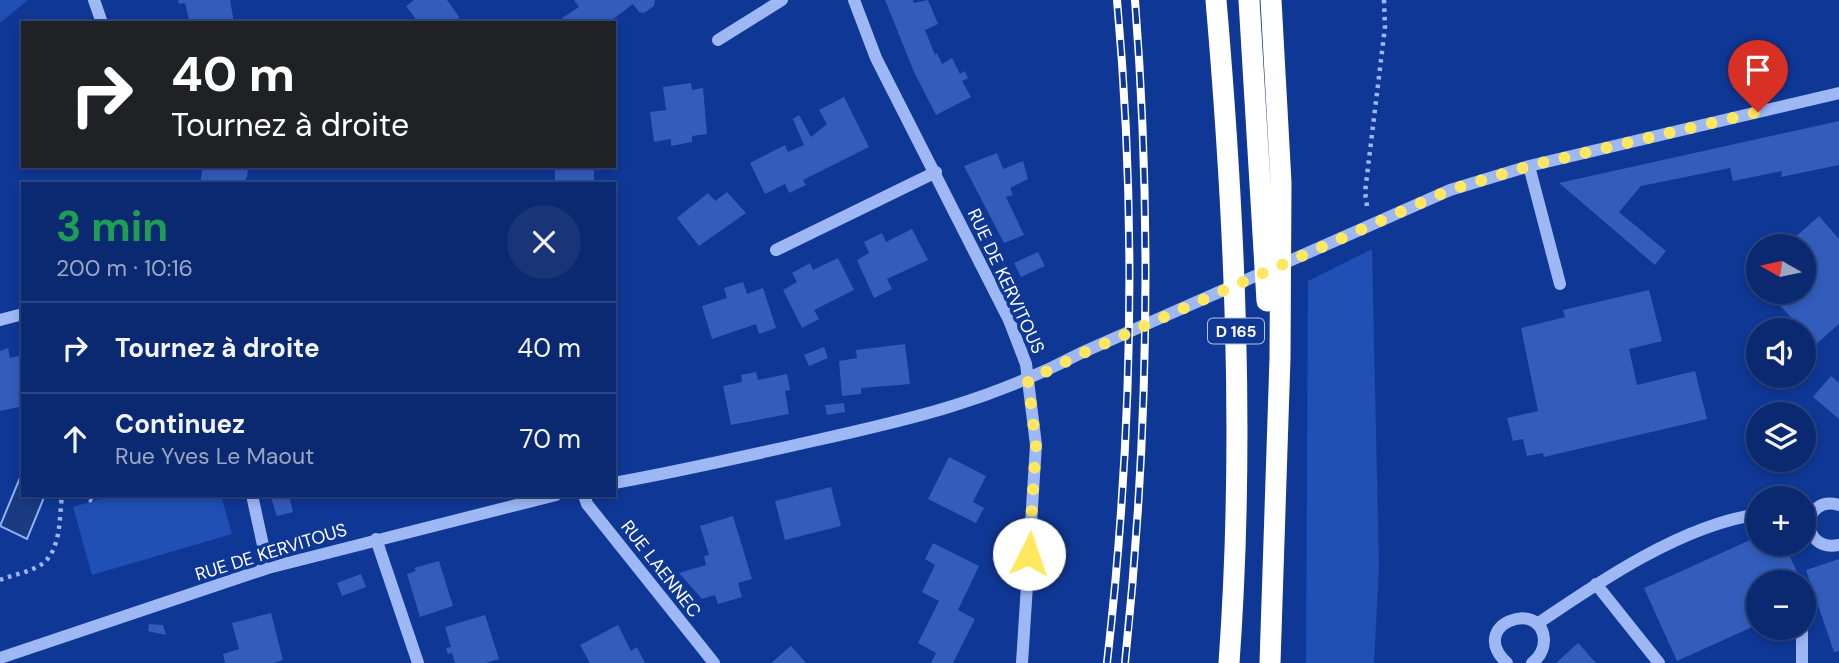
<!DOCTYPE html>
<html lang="fr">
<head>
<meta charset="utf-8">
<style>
  :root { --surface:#0b2970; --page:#193578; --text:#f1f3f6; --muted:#9aa6c3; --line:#2b4583 }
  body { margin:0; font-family:"DM Sans",sans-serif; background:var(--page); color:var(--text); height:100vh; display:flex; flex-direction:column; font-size:26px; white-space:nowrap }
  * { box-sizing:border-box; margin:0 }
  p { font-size:23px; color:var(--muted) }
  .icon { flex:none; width:38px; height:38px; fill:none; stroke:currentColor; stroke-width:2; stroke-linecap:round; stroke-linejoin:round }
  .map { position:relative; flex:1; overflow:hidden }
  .drawer { position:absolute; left:21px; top:182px; width:595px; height:315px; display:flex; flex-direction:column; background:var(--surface); border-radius:0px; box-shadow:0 4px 10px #0003,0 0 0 2px var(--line) }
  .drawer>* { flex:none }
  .banner { position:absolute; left:21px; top:21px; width:595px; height:147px; border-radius:0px; box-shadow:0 4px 10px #0003,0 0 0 2px var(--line); background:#202124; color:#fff; overflow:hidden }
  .needle { width:46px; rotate:279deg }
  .buttons { position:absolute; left:1746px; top:234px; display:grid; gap:14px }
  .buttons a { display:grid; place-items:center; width:70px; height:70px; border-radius:50%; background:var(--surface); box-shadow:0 4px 10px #0003,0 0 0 2px var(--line); font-size:35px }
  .pin { position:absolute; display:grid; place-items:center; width:60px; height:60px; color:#fff; margin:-72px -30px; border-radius:50% 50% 50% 0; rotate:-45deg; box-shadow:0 0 7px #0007 }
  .pin .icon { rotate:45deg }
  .me { position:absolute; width:77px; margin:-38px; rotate:4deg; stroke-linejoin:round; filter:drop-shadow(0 0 5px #0008) }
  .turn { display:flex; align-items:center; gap:24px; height:147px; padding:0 35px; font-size:32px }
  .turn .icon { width:91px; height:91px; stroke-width:2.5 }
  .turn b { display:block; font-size:49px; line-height:60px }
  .round { display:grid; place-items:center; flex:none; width:74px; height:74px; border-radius:37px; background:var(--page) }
  .summary { display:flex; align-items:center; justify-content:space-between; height:119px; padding:0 35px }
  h1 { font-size:42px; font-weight:700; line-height:52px; color:#1e9e55 }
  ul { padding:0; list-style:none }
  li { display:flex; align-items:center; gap:21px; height:91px; padding:0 35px; border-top:2px solid var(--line) }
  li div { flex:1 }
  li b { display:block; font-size:26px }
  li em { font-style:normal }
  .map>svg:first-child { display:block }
  .green { fill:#204fb5 }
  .water { fill:#1c3a82; stroke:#8eb1f8; stroke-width:2 }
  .building { fill:#335dbc }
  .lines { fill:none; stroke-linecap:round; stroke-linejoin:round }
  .path { stroke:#9db8f4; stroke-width:4.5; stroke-dasharray:3.5 5; stroke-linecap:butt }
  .minor { stroke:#9db8f4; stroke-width:12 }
  .highway { stroke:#fff; stroke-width:21 }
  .rail-casing { stroke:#fff; stroke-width:8 }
  .rail { stroke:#0f3795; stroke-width:5; stroke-dasharray:16; stroke-linecap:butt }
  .route { stroke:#ffe760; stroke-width:12; stroke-dasharray:0 21.6 }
  .labels { text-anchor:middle; stroke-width:7; stroke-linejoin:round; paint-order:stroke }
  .shield { fill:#0f3795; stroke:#b7c3df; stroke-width:2 }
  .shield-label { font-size:16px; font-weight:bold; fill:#fff }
  .street-label { font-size:18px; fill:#fff; stroke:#0f3795 }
</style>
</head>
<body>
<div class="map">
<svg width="1839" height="663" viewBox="0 0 1839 663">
  <rect width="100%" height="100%" fill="#0f3795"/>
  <path class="green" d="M0,0H28L0,23Z
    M1372,249L1379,568L1374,663H1306L1308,281Z
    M112,495H221L232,534L92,575L73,507Z"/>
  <path class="water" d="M22,473L23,495H45L27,539L0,526Z"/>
  <path class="building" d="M178,0H230L234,23H190L185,3L179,4Z
    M414,0H447L459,17L458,23H419L406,6Z
    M574,0H655L654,6L644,13L639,12L633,4L613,19L618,27L614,30V23H566L562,18L579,7Z
    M885,0H913L914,3L928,0L938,24L925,30L935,55L937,53L942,64L952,58L960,74L965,71L968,78L962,81L971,97L936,115L914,72Z
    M691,83L692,90L703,88L707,134L692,136V142L671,146V139L654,142L650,112L666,110L663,87Z
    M844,97L869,147L803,180L806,185L789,193L785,184L765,194L750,163L785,145L788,152L804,145L793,119L799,115L811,137L827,124L819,110Z
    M1839,121V165L1781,177L1782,171L1733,181L1730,168L1641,186L1619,212L1666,251L1655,265L1559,183Z
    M997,153L1003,169L1023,161L1028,179L1010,188L1013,195L1006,197L1024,235L1004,243L964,166Z
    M203,166H248L247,177L243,184H200Z
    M561,166L594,169V184H555V169Z
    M727,192L746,213L699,246L677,218L708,193L715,201Z
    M1819,216L1839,239V324L1814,346L1804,331L1767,292H1804V247H1784Z
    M912,229L928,260L887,279L892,289L874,298L857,260L869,253L864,242L882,233L886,242Z
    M1038,252L1045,266L1021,277L1014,263Z
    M838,258L854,290L814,310L819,319L802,328L783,290L797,282L792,273L810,263L813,270Z
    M743,282L747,294L763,288L776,328L759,334L756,324L712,339L702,306L727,298L724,288Z
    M1649,290L1662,341L1629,349L1637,385L1695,371L1707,419L1544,457L1543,453L1527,456L1523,439L1513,441L1507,418L1538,411L1521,328L1565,317L1563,310Z
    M905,344L910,384L861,388V394L842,396L839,361L857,358L856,350Z
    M824,347L828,358L809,366L804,355Z
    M8,348L10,358L23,355V406L0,411V351Z
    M756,372L758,380L787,374L790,390L785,391L789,414L731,425L723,386L742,382L741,375Z
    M1831,376L1839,383V419L1813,397Z
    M844,403L845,412L827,415L825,405Z
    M949,457L986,476L973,502L984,508L976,523L928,499Z
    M831,487L841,526L785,540L775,501Z
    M289,495L293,512L277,516L271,498Z
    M733,516L752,579L738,583L742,597L718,604L715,595L702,599L679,573L706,565L704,556L709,555L700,526Z
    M1759,536V544H1784L1799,576L1784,583H1759V624L1677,661L1644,588Z
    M933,543L979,566L958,610L975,619L953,663H931L936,653L918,643L939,601L922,592L935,565L925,559Z
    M1839,559V651L1834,652L1806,570Z
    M439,561L453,606L420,617L407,574L416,571L414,568Z
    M361,574L366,587L342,596L337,583Z
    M271,613L283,660L274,663H225L223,654L239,649L232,623Z
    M485,615L499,659L486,663H455L452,653L448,654L446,648L451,647L445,627Z
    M149,624L163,625L166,635L148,631Z
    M618,625L631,651L637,647L645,663H590L580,645Z
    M1578,643L1596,663H1556Z
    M791,646L806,663H771Z"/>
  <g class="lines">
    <path class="path" d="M1367,206L1365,192L1385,27L1384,0
      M82,495L92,501
      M0,580C12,575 26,573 37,567C62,555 59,518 62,495"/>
    <path class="minor" d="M94,0L102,23
      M854,0L876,58L1009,320L1026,364L1036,445L1022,663
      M718,40L782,0
      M1529,166L1560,284
      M776,250L936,172
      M0,320L23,314
      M614,483C681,471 747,456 813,441C912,419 990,401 1081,353L1450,190L1529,166L1839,93
      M252,495L268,568
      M584,495L587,504L714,663
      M1839,505C1801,494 1799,553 1839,545
      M376,539L418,663
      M1596,584L1659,663
      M1537,624C1600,581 1682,525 1759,514
      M1802,628V663
      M0,658L268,568L556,495
      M1507,663C1466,625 1542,597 1544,640C1544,650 1540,657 1532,663"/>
    <path class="highway" d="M1216,0C1235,221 1245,441 1229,663
      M1249,0L1267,301
      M1270,663L1280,358L1281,182L1271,0"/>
    <defs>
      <path id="rail" d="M1107,663C1132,444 1137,220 1117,0
        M1125,663C1148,443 1152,220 1135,0"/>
    </defs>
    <use href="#rail" class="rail-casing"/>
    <use href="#rail" class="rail"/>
  </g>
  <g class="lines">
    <path class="route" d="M1029,554L1036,445L1028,381L1081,354L1450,190L1529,166L1758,112"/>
  </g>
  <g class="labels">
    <rect class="shield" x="1208" y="318.5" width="56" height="25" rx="5"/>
    <g class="shield-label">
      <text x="1236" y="337">D 165</text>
    </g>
    <g class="street-label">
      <text transform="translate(1006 281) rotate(65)" y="6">RUE DE KERVITOUS</text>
      <text transform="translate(271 552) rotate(-17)" y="6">RUE DE KERVITOUS</text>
      <text transform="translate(661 569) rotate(52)" y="6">RUE LAENNEC</text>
    </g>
  </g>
</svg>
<div class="buttons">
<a><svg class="needle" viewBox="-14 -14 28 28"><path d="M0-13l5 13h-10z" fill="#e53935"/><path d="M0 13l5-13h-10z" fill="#9aa6c3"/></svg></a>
<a><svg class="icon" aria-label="sound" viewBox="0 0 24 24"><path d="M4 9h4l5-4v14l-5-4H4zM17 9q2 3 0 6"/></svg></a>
<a><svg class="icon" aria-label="layers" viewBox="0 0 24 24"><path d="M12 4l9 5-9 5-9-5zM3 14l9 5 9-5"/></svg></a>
<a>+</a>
<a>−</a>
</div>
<div class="pin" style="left:1758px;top:112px;background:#d93025"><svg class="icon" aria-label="arrive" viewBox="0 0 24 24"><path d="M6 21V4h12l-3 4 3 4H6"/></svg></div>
<svg class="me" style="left:1029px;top:554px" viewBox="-20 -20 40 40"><circle r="19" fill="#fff"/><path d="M0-13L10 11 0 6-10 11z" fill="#ffe760"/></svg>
<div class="banner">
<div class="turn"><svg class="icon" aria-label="right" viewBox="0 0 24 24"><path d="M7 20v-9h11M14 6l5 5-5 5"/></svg><div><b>40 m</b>Tournez à droite</div></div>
</div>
<section class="drawer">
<div class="summary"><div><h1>3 min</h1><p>200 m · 10:16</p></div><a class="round"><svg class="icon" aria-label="close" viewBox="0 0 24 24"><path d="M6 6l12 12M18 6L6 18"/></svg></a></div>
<ul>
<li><svg class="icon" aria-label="right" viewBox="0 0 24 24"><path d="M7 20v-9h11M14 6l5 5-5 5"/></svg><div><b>Tournez à droite</b></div><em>40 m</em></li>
<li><svg class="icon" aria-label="ahead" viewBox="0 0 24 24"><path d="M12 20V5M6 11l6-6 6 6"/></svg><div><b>Continuez</b><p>Rue Yves Le Maout</p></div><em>70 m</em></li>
</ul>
</section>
</div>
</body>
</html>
